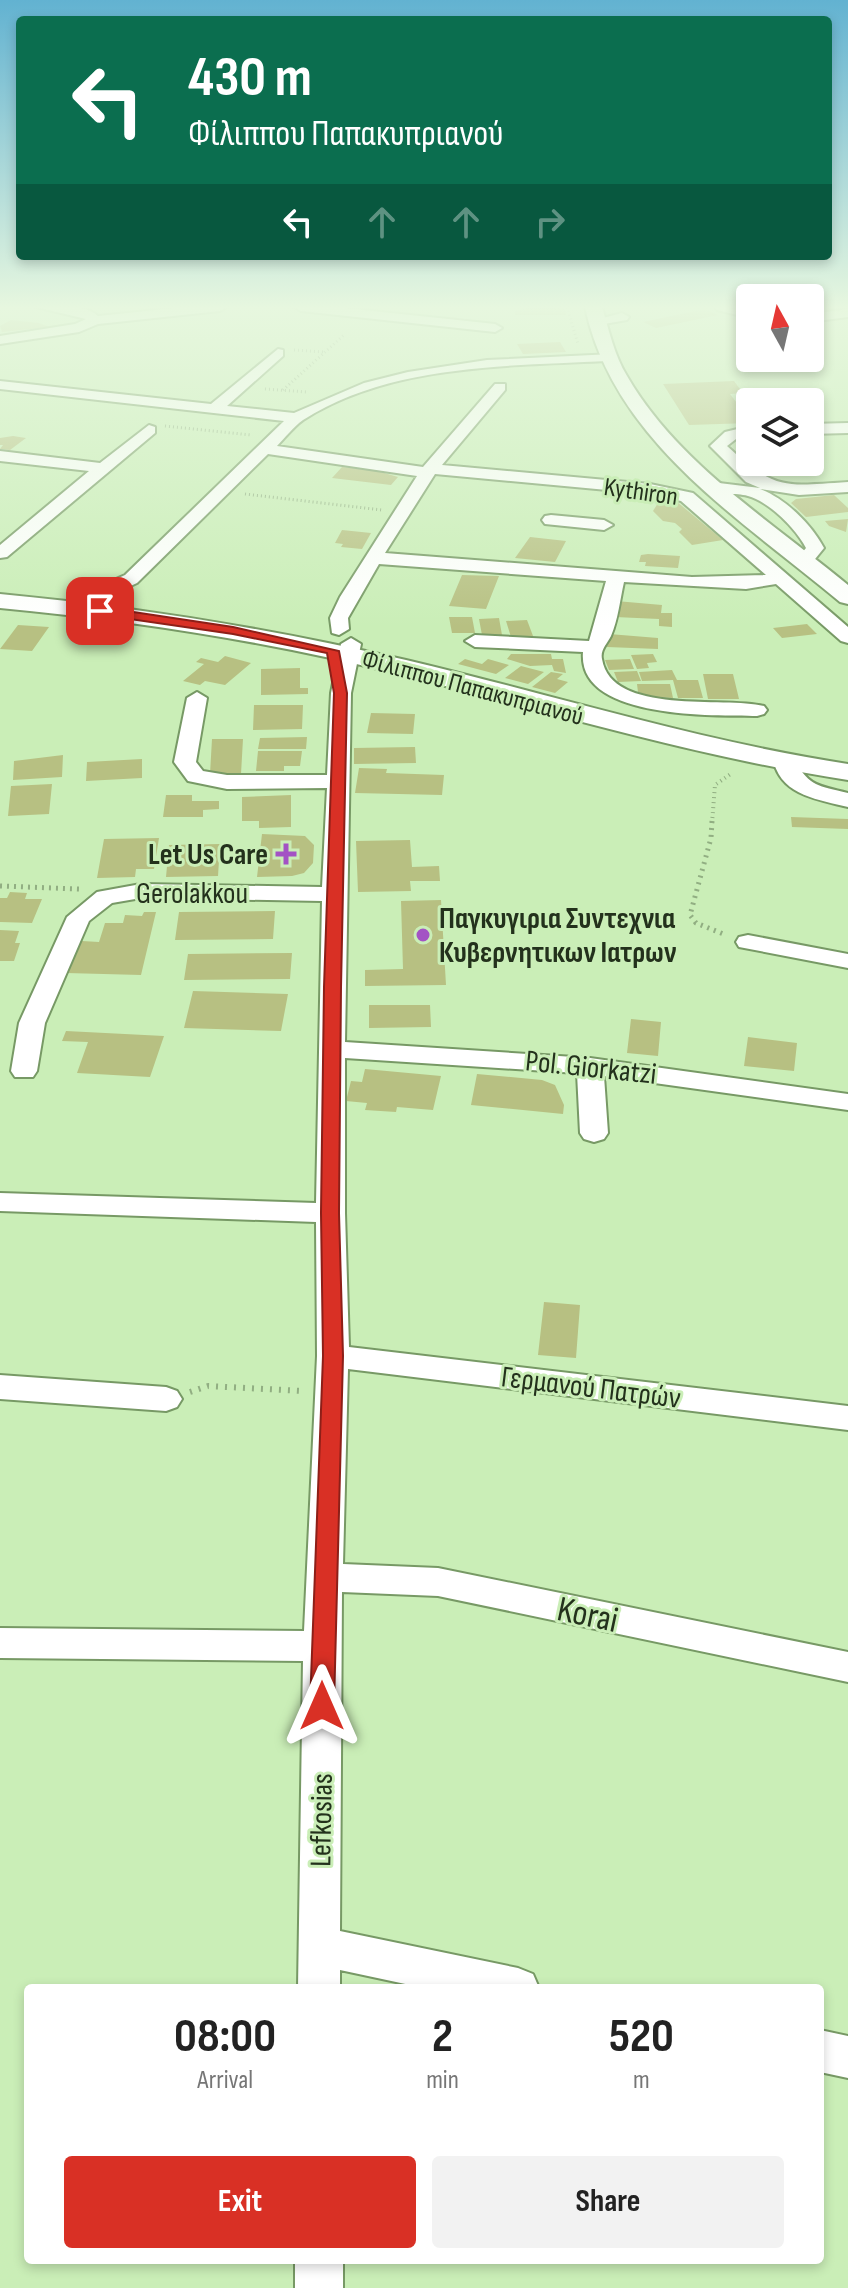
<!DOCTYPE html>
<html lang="en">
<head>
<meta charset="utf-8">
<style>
  :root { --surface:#fff; --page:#f2f2f2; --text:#222; --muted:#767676; --accent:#d93025 }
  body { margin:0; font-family:"Sofia Sans Condensed",sans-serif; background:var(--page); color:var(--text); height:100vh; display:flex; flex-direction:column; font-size:30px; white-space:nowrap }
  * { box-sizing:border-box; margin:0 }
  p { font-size:26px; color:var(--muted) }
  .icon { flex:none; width:44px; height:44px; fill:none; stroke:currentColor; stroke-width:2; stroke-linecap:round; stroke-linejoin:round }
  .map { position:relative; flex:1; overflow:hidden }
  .side { position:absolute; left:24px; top:1984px; width:800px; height:280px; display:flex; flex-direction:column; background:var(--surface); border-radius:8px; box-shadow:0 4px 12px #0003 }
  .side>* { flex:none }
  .hud { position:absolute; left:16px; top:16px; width:816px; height:244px; border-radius:8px; box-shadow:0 4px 12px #0003; background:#0b6e4f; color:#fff; overflow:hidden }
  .needle { width:52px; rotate:352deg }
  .controls { position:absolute; left:736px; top:284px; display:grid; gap:16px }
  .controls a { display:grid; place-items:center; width:88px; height:88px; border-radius:8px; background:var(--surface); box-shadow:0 4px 12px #0003; font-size:40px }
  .pin { position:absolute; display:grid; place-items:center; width:68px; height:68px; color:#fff; margin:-34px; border-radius:16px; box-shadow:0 4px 12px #0006 }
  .me { position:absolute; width:88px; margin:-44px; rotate:0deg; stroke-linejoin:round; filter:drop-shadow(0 0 6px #0008) }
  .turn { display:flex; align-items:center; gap:28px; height:168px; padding:0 40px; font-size:36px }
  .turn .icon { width:104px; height:104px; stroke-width:2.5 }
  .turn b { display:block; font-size:56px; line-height:68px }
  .lanes { display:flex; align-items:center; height:76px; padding:0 40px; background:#0003; justify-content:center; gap:40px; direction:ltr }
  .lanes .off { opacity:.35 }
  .eta { display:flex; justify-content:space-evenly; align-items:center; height:136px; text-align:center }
  .eta b { font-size:48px; font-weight:700; line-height:56px }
  .button { display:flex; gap:16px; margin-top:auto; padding:16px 40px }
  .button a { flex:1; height:92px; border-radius:8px; background:var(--accent); color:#fff; font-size:32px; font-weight:700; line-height:92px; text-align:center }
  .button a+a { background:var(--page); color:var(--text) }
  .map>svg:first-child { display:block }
  .building { fill:#b7c082 }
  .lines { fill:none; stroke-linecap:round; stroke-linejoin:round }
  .minor-casing { stroke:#779965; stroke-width:4 }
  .major-casing { stroke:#779965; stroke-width:4 }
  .path-far3 { stroke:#91ae82; stroke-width:3; stroke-dasharray:1 3; stroke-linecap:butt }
  .path-far2 { stroke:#91ae82; stroke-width:4; stroke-dasharray:1 4; stroke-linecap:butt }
  .path-far1 { stroke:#91ae82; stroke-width:5; stroke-dasharray:2 5; stroke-linecap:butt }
  .path { stroke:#91ae82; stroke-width:6; stroke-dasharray:2 7; stroke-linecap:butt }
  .minor { fill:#fff; fill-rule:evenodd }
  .major { fill:#fff; fill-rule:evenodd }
  .route { fill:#d93025; stroke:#8d1f18; stroke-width:2 }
  .poi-dot { fill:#a353c4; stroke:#caeeb7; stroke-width:3 }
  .labels { text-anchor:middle; stroke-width:6; stroke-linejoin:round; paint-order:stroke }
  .far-street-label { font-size:26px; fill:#23311c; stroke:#caeeb7 }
  .poi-label { font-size:30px; font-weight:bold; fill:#23311c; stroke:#caeeb7; text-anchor:end }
  .street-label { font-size:30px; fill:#23311c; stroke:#caeeb7 }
  .near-street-label { font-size:36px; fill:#23311c; stroke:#caeeb7 }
</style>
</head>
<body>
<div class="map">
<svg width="848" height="2288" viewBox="0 0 848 2288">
  <rect width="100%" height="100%" fill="#caeeb7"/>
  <path class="building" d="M532,307L565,309L566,315H515V311Z
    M705,309L718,315L656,328L643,322Z
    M11,320L39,323L49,327L2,332L0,326Z
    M560,342L566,352L523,354L517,344Z
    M734,381L743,393L730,394L740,407H750V423L689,425L663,384Z
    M13,436L26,438L10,450L0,449L3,445H0V438Z
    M342,467L374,470L398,477L391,485L332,478Z
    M834,495L848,508V512L806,517L791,503L796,499Z
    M676,501L723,540L692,545L679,532L682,529L675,523L663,521L653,511L658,503Z
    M848,519L846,532L829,526L825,521Z
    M342,530L371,533L362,549L341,547L343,544L335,543Z
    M530,537L566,541L555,562L515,558Z
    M648,554L680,556L678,568L645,566L646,562H639L641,555Z
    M462,575L499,576L486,609L449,606Z
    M616,601L662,605L661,613H672V627L659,626V619L615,617Z
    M449,617H472L475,633H452Z
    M499,618L502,635H482L479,619Z
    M527,620L533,636L511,637L506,621Z
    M807,624L817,634L782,638L773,628Z
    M18,625L49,627L32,651L0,649Z
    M609,634L658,638V649L607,647Z
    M511,654H551L552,659H563L566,673L554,671L552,665L530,666L507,659Z
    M653,654L657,662L647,663L649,668L637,669L631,655Z
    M225,656L251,663L225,685L205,681L200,685L183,681L204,664L196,662L201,658L218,662Z
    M465,659L482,664L488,659L509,665L496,674L458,664Z
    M630,659L634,669L609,670L605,660Z
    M521,666L544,672L528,684L505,678Z
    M300,668V688H308V694L261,695V669Z
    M672,670L677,680H698L703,698H678L673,680L642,681L639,672Z
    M637,671L641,681L618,682L614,672Z
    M551,672L563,674L557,679L568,682L555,693L532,687Z
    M703,674H733L739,699H708Z
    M637,684H670L673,698L652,697L638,692Z
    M254,705H303L302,729L253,730Z
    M371,713L415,714L413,734L367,733Z
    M307,737L306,749H258L260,738Z
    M212,739H243L241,774H210Z
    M415,747L416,763L354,764V748Z
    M258,751H302L300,766H284V771H256Z
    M63,755L62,777L13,780L14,761Z
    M142,759V778L86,781L87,762Z
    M359,768L387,769L386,773L444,775L442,795L355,793Z
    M52,784L49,814L8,816L11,786Z
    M166,795H192V801H219V809L203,810V817H163Z
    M291,795V827L259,828V821H242V797Z
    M791,817L848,819V829L792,827Z
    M262,834L305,836L314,845L313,863L304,873L292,876L257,877Z
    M159,838L154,869H136L135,877L97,878L104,839Z
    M410,840L412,867L439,866L440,881H410L411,891L358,892L356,841Z
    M220,844L218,876L166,877L169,845Z
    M10,892L27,893L25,899H42L32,923L0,922V898H7Z
    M441,900L446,985L365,986V970L403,969L401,901Z
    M275,911L273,939L175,940L179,912Z
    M144,912H156L141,975L66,973L82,941L99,942L105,923H123L125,915L142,916Z
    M0,930L19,931L15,943H20L14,961H0Z
    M292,953L290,979L184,980L188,954Z
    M193,991L288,994L281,1031L184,1028Z
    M369,1005H430L431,1027L369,1028Z
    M631,1019L661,1022L658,1056L627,1053Z
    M66,1031L164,1036L150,1077L77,1073L88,1042L62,1041Z
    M748,1037L797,1043L794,1071L744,1066Z
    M365,1069L441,1076L433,1110L397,1107L396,1112L365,1110L367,1103L346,1101L351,1081L362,1082Z
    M477,1074L542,1080L555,1085L564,1105L563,1114L471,1105Z
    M544,1302L580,1305L576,1358L538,1355Z"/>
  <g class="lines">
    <defs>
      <path id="minor" d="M36,307C54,306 84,303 98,316L185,307H227L220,311L98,324L79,332L0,344V336L75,324L86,319Z
        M294,307H335L495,324L502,328L495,332L301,311Z
        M715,307L750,310V318L717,310Z
        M848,309V317L810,322V314Z
        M622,313L629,317L627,320L598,325L591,321Z
        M278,349L283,350V356L227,406L294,413L364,383L408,372L487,360L613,354L615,357L608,361C509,366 390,364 303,420C293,427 285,438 277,446L423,467L495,384H505V390L442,465L650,484L693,493L848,627V643L841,641L776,584L746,589L624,582C620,600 618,620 611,636C607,644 600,650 602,659C611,716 725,696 764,706L767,710L764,714L757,716C714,715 577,720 583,652L475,647L465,641L475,635L589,641L606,581L379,564L348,618L349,629L339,635L332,633L330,618L340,597L417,476L268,454L137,583L92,604H78L76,600L78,596L125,575L284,421L0,389V381L211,404ZM435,474L650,494L681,501L766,575L692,577L385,553Z
        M848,423V433L810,434V424Z
        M149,425L155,427V433L7,557L0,558V545L89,471L0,461V451L100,463Z
        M750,426V436L736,439L727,446C776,491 784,486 848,482V492L799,495L760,489C786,499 811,524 824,548L811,564H799L796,560L806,548C796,529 770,502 748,496C735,492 721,497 711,488L719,483L760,488L746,482L710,446L725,432Z
        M551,515L604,520L613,525L604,530L545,524L542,520L545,516Z
        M351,638L361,644L351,693L345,1042L590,1058L848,1094V1110L604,1076L608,1133L604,1139L594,1142L584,1139L580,1133L577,1073L345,1058V1213L349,1347L848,1406V1430L348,1369L343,1564L438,1568L848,1652V1682L438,1596L342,1592L340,1931L518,1968L533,1974L539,1988H424L340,1970V1988H298L303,1661L0,1658V1628L304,1631L317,1356L316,1222L0,1211V1193L316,1203L322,901L141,898L112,903L89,921L45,1023L37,1071L33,1077H15L11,1071L19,1023L67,917L97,892L141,884L322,887L327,788L227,789L188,781L174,762L187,698L197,692L207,698L196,762L203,771L227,775H327L331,693L341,644Z
        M785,757L793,758C810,787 816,785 848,793V807C820,800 783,796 774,763Z
        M748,935L848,954V968L739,947L736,942L739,937Z
        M0,1375L166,1387L177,1391L182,1399L177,1407L166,1411L0,1399Z
        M820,2030L848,2036V2078L820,2072Z
        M295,2260H343V2288H295Z"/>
      <path id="major" d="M585,307H602C609,330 614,355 627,376C677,463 772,522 848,585V604L840,602C741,519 613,441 585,307Z
        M0,594C137,607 272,629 406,660C554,695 698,741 848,764V780C698,757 553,713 406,676C273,642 137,621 0,608Z"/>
    </defs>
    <use href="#minor" class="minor-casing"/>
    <use href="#major" class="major-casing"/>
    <path class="path-far3" d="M567,307L578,344
      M294,350L324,352
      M265,389L307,392
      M283,390L345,334
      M165,426L251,435
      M245,494L382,510"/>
    <path class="path-far2" d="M712,823L715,785L732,773"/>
    <path class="path-far1" d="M712,821L711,838L690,915L696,923L726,935
      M0,886L79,889"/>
    <path class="path" d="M190,1392L208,1386L303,1391"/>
    <use href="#minor" class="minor"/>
    <use href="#major" class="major"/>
  </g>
  <linearGradient id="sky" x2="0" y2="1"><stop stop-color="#62b2d1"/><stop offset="0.49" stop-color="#e7f7df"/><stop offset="1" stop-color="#e7f7df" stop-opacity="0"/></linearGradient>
  <rect width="848" height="627" fill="url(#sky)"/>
  <path class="route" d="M100,607L233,627L339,651L347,693L341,987L339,1213L343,1356L334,1706L330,1714L322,1717L313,1714L310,1706L323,1356L321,1213L324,987L334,693L327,653L233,634L95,614V608Z"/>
  <g class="poi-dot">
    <path d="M282 842h8v8h8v8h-8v8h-8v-8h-8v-8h8z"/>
    <circle cx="423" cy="935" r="8"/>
  </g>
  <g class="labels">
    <g class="far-street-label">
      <text transform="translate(641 491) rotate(8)" y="9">Kythiron</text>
      <text transform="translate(473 687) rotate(15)" y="9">Φίλιππου Παπακυπριανού</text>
    </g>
    <g class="poi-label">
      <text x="268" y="864">Let Us Care</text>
      <text x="439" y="928" text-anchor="start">Παγκυγιρια Συντεχνια<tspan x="439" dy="34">Κυβερνητικων Ιατρων</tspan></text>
    </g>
    <g class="street-label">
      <text x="192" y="903">Gerolakkou</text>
      <text transform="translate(591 1067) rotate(6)" y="10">Pol. Giorkatzi</text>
      <text transform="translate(591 1387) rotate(7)" y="10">Γερμανού Πατρών</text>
      <text transform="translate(321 1820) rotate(-89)" y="10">Lefkosias</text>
    </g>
    <g class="near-street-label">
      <text transform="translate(588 1613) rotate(12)" y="13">Korai</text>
    </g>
  </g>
</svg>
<div class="controls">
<a><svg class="needle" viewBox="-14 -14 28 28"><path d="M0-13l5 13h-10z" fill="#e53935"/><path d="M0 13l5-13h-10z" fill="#767676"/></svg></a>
<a><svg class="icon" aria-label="layers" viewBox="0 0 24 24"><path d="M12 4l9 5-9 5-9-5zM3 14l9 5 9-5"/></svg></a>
</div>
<div class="pin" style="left:100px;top:611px;background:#d93025"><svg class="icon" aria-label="arrive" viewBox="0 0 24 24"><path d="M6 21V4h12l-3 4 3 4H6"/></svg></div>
<svg class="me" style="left:322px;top:1706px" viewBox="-20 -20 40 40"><path d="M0-17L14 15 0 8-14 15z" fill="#d93025" stroke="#fff" stroke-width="4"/></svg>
<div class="hud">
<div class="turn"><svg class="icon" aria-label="left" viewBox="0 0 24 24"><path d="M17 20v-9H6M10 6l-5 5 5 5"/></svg><div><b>430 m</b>Φίλιππου Παπακυπριανού</div></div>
<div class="lanes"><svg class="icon" aria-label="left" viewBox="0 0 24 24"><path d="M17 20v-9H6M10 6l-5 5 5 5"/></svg><svg class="icon off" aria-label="ahead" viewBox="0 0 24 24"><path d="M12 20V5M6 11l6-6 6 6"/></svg><svg class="icon off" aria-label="ahead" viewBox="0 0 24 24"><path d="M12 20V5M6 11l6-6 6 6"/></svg><svg class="icon off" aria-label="right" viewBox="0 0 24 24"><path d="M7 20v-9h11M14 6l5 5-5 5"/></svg></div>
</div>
<section class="side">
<div class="eta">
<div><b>08:00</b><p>Arrival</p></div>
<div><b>2</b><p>min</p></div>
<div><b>520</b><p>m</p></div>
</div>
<div class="button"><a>Exit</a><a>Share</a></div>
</section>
</div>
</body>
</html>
